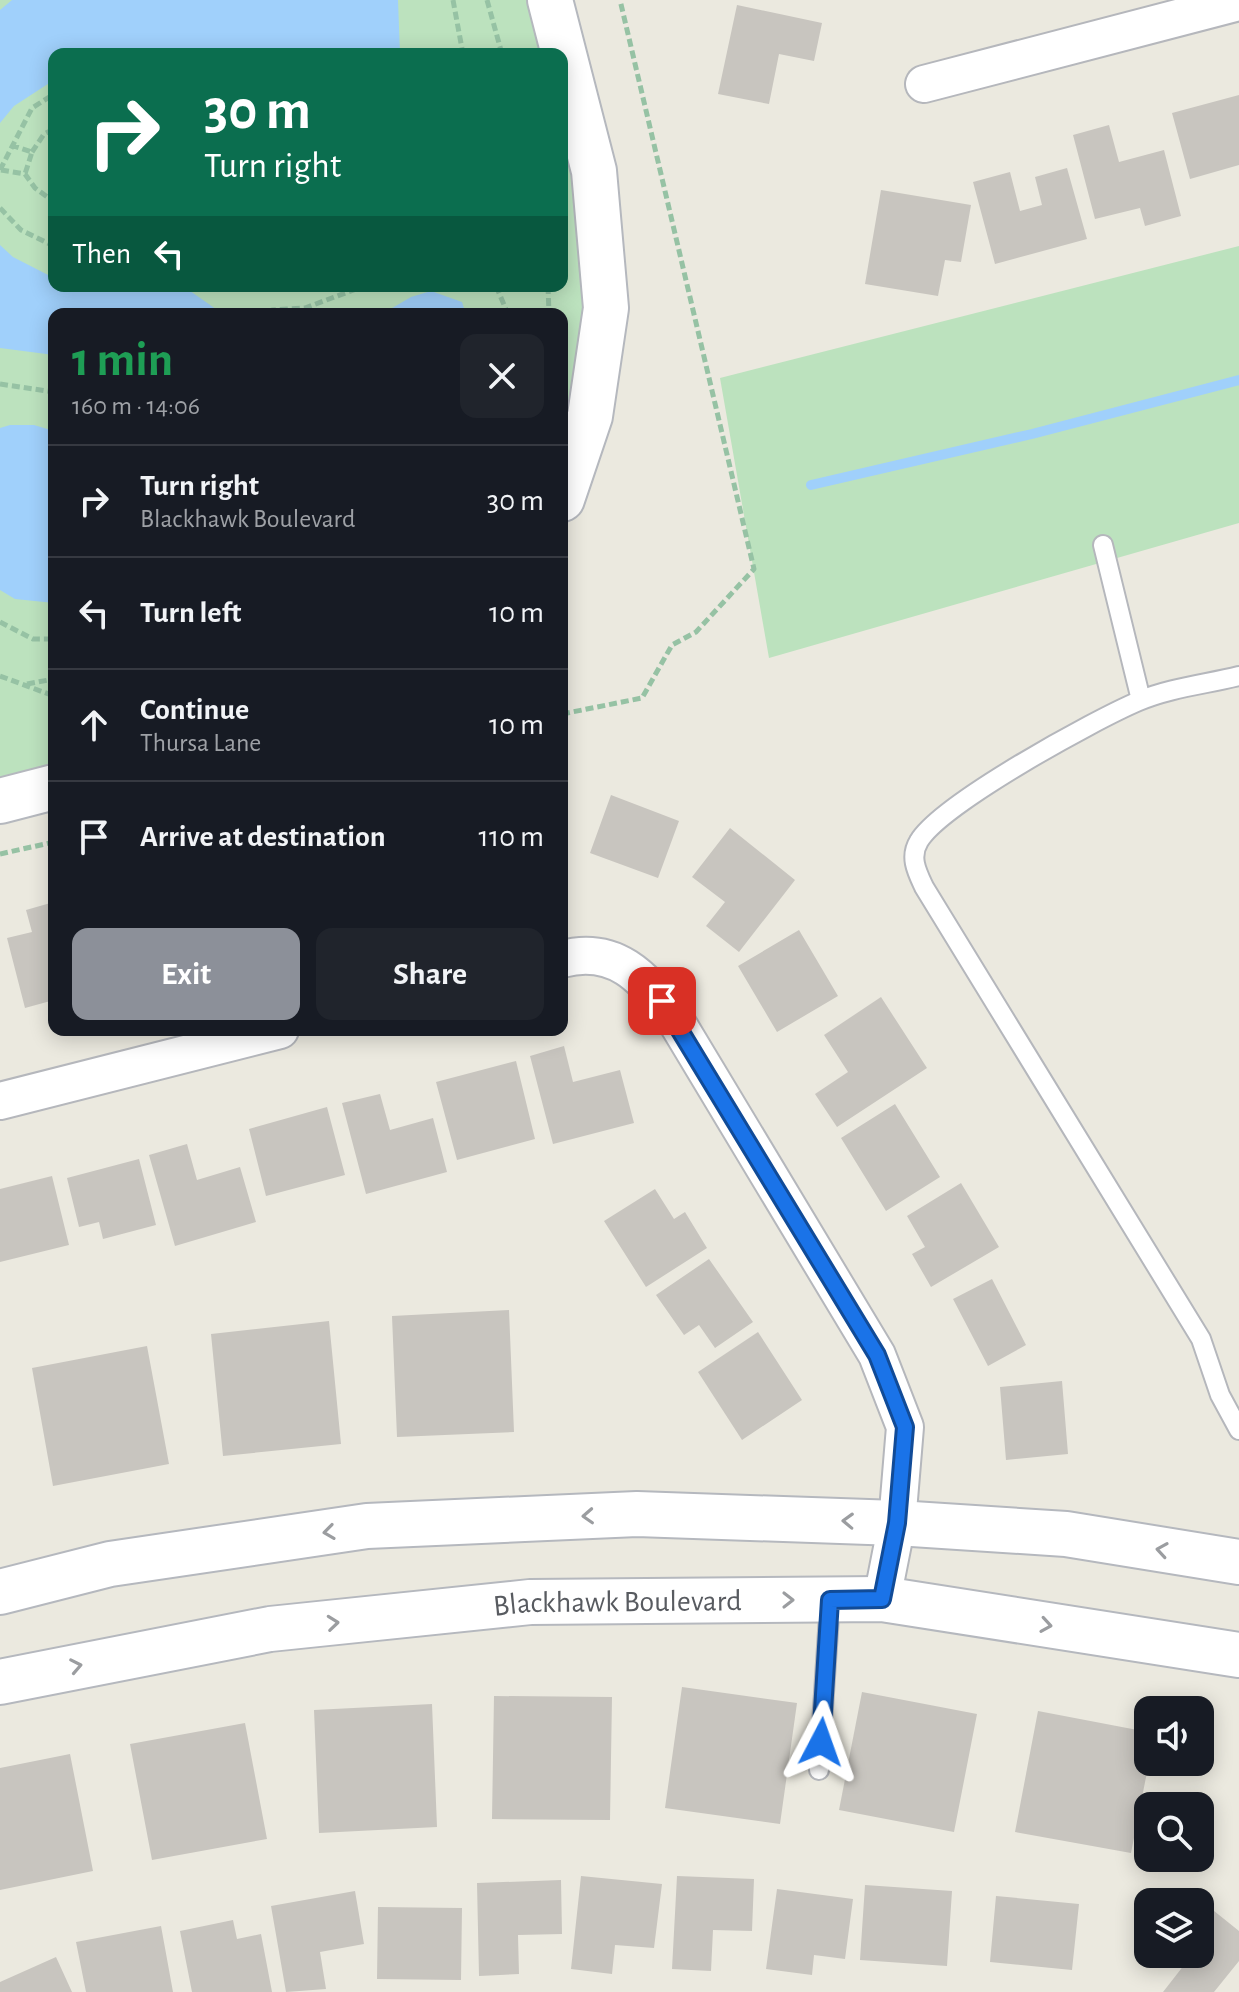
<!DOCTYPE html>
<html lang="en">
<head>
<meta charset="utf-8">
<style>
  :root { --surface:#171b24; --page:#20242c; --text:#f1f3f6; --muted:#9ea1a6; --line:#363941; --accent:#8c9099 }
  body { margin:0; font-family:"Alegreya Sans",sans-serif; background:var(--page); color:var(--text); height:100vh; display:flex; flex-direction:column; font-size:30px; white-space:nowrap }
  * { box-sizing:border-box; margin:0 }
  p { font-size:26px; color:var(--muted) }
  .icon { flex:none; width:44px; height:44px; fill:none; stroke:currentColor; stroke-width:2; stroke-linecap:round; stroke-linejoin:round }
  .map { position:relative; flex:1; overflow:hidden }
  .drawer { position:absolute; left:48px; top:308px; width:520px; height:728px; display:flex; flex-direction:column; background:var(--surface); border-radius:16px; box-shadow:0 4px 20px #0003 }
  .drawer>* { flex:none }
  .top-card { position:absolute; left:48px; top:48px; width:520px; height:244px; border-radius:16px; box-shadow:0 4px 20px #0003; background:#0b6e4f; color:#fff; overflow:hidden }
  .buttons { position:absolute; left:1134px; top:1696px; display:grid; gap:16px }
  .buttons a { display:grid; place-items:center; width:80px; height:80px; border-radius:16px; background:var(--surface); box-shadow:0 4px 20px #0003; font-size:40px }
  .pin { position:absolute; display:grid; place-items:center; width:68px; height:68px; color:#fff; margin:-34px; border-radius:16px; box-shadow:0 4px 12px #0006 }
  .me { position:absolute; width:88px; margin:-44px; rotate:4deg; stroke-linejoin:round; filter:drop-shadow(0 0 6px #0008) }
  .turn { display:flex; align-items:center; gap:28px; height:168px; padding:0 24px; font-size:36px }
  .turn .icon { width:104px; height:104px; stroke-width:2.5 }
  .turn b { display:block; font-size:56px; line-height:68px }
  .then { display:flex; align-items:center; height:76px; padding:0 24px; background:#0003; gap:16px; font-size:30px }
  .round { display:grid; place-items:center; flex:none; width:84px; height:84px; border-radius:16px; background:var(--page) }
  .overview { display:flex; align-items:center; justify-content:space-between; height:136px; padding:0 24px }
  h1 { font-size:48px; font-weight:600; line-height:60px; color:#1e9e55 }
  .button { display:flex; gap:16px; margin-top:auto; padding:16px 24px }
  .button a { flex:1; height:92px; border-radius:16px; background:var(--accent); color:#fff; font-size:32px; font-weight:600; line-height:92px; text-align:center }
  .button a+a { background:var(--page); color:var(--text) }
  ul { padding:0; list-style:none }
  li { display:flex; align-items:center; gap:24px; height:112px; padding:0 24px; border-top:2px solid var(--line) }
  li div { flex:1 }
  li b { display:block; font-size:30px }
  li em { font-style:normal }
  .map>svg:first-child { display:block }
  .green { fill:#bce2be }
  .water { fill:#a0d0fb }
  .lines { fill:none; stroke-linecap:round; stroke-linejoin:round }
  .stream { stroke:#a0d0fb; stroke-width:10 }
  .building { fill:#c8c5bf }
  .lane-casing { stroke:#b5b7bc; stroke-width:22 }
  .street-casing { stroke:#b5b7bc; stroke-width:40 }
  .secondary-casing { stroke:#b5b8be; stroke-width:48 }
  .path { stroke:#96c2a4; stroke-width:5; stroke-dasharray:8 4; stroke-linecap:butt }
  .lane { stroke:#fff; stroke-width:18 }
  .street { stroke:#fff; stroke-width:36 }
  .secondary { stroke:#fff; stroke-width:44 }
  .oneway { stroke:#9b9da0 }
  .route-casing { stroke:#114b97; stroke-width:20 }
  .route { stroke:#1a73e8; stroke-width:14 }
  .labels { text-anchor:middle; stroke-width:7; stroke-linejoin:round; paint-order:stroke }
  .street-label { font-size:30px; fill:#585b60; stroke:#fff }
</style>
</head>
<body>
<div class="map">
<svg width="1239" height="1992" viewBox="0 0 1239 1992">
  <rect width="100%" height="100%" fill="#ebe9df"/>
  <path class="green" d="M0,0H527L540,54H54V286H562V140C568,164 576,189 580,213C593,283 584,362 562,429V314H54V763L0,777Z
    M1239,246V523L769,658L720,378Z"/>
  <path class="water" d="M12,0H398L400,54H54V80L14,106L0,123V10Z
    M0,245L13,257L54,278V286H183L223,314H54V355L0,348Z
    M431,291L462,302L466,314H382L411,297Z
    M10,425H34L54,431V603L15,599L0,590V428Z"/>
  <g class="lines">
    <path class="stream" d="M811,485L1032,434L1239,380"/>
  </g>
  <path class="building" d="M737,5L822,23L814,61L779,54L769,104L718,94Z
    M1239,95V165L1190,179L1172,113Z
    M1109,125L1119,162L1164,150L1181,216L1145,226L1140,208L1095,219L1073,135Z
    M1067,168L1087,239L995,264L973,182L1010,172L1020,211L1042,205L1035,177Z
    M881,190L971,205L961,262L945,260L938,296L865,284Z
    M611,795L679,821L658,878L590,853Z
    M730,828L795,880L739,952L706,926L725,902L692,877Z
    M54,902V1000L25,1008L7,938L32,932L26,910Z
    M799,930L838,996L777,1032L738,966Z
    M881,997L927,1068L837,1127L815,1094L848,1072L824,1035Z
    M564,1046L573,1082L620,1070L634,1123L553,1144L530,1056Z
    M516,1061L535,1139L457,1160L436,1082Z
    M380,1094L390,1130L433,1118L447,1172L366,1194L342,1103Z
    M895,1104L940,1177L886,1211L841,1138Z
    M327,1107L345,1175L266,1196L249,1129Z
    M187,1144L197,1180L240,1167L256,1222L175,1246L149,1155Z
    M139,1159L156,1225L103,1239L99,1222L79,1227L67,1178Z
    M52,1176L69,1245L0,1262V1189Z
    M961,1183L999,1247L931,1287L912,1254L925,1247L907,1216Z
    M655,1189L674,1219L685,1212L707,1248L646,1287L604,1221Z
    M709,1259L753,1322L715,1348L699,1325L684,1335L656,1295Z
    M992,1279L1026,1345L988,1366L953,1299Z
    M509,1310L514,1432L397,1437L392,1316Z
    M329,1321L341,1444L223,1456L211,1334Z
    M758,1332L802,1400L742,1440L698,1372Z
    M147,1346L169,1464L53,1486L32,1368Z
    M1062,1381L1068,1454L1006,1460L1000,1387Z
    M682,1687L797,1703L780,1824L665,1808Z
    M862,1692L977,1714L954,1832L839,1810Z
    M494,1696L612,1697L610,1820L492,1819Z
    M432,1704L437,1827L319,1833L314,1710Z
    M1038,1711L1148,1732L1149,1762L1131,1853L1015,1832Z
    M245,1723L267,1839L152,1860L130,1744Z
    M70,1754L93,1871L0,1890V1768Z
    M581,1876L662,1884L654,1948L615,1945L612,1974L571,1969Z
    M677,1876L754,1879L752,1931L713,1930L711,1971L672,1969Z
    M561,1880L562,1934L518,1935L519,1974L479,1976L477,1883Z
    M865,1885L952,1891L947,1966L860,1960Z
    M777,1889L853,1899L845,1959L814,1955L812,1975L766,1969Z
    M1188,1890L1239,1931V1961L1214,1992H1163L1188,1960L1181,1954H1200V1902H1179Z
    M355,1891L364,1944L320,1952L326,1989L286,1992L271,1906Z
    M996,1896L1079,1904L1072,1970L990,1962Z
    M378,1907L462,1908L461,1980L377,1979Z
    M233,1920L237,1939L261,1934L272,1992H192L180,1931Z
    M161,1926L173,1992H86L76,1942Z
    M56,1957L72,1992H0V1982Z"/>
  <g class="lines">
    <defs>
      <path id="lane" d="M1103,545L1141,700
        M1239,676C1207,684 1169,688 1139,701C1094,720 941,804 919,841C909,857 917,872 924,887L1201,1339L1220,1395L1239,1430
        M819,1770L830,1600"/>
      <path id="street" d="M924,84L1239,2
        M562,959C615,945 644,977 673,1016L877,1355L905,1427L897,1523L882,1599
        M0,1101L280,1030"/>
      <g id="secondary">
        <path d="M550,0L594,171L606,308L590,416L562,499"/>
        <path d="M0,801L54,787"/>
        <path d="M0,1592L110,1564L367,1526L637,1514L897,1523L1066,1534L1239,1562"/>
        <path id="s1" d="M0,1682L270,1629L530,1602L882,1599L1239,1655"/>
      </g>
    </defs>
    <use href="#lane" class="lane-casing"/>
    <use href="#street" class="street-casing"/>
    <use href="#secondary" class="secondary-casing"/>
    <path class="path" d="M453,0L463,54
      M487,0L502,54
      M11,145L32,152L25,174
      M32,152L44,134L54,129
      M0,170L32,108L54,94
      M1,170L25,174L35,188L54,202
      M0,208L21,230L54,246
      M496,286L508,314
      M548,286L549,314
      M271,314L272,310L305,308L364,286
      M0,384L54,392
      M0,622L33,639H54
      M0,676L54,696
      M27,684L54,679
      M562,714L642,698L672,645L696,632L754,569L620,0
      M0,854L54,842"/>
    <use href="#lane" class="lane"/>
    <use href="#street" class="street"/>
    <use href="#secondary" class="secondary"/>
  </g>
  <defs><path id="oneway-chevron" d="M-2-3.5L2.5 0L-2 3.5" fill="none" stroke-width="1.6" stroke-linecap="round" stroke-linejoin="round" transform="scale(2)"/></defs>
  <g class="oneway">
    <use href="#oneway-chevron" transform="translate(588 1516) rotate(177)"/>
    <use href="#oneway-chevron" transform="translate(848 1521) rotate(-178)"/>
    <use href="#oneway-chevron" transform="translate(329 1532) rotate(172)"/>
    <use href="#oneway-chevron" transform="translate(1162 1550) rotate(-171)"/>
    <use href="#oneway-chevron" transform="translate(788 1600)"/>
    <use href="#oneway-chevron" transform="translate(333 1623) rotate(-6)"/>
    <use href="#oneway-chevron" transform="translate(1046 1625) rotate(9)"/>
    <use href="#oneway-chevron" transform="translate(76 1666) rotate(-11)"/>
  </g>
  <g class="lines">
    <defs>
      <path id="route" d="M662,1001L877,1355L905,1427L897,1523L882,1599L830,1600L821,1742"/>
    </defs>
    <use href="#route" class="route-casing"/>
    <use href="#route" class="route"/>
  </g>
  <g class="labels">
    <g class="street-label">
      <text dy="10" stroke="none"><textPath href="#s1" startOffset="624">Blackhawk Boulevard</textPath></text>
    </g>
  </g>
</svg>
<div class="buttons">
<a><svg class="icon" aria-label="sound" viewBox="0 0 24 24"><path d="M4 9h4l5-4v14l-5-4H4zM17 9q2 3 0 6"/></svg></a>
<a><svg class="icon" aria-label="search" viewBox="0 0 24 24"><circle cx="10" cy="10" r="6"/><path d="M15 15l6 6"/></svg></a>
<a><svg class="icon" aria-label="layers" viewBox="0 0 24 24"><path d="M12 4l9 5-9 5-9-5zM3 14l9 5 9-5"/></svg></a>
</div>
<div class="pin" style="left:662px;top:1001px;background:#d93025"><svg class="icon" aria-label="arrive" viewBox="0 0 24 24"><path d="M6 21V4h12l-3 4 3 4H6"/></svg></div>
<svg class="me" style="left:821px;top:1742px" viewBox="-20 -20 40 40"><path d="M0-17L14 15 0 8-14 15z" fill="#1a73e8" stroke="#fff" stroke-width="4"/></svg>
<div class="top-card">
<div class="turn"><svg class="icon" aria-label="right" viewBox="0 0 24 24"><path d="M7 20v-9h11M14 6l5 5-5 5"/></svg><div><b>30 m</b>Turn right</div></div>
<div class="then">Then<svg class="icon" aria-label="left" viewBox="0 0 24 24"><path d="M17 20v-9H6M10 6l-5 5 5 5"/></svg></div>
</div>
<section class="drawer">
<div class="overview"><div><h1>1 min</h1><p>160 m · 14:06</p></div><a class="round"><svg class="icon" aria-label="close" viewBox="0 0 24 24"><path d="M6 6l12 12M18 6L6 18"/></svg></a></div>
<ul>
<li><svg class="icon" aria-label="right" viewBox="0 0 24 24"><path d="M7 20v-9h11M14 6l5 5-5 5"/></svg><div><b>Turn right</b><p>Blackhawk Boulevard</p></div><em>30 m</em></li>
<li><svg class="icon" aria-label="left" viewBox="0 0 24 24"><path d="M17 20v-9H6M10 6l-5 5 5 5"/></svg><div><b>Turn left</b></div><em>10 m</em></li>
<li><svg class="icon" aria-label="ahead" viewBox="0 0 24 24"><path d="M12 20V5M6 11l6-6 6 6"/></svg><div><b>Continue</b><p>Thursa Lane</p></div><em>10 m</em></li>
<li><svg class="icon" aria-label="arrive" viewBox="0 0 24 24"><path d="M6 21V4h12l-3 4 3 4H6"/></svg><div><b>Arrive at destination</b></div><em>110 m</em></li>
</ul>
<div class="button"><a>Exit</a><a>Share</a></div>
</section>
</div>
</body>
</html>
